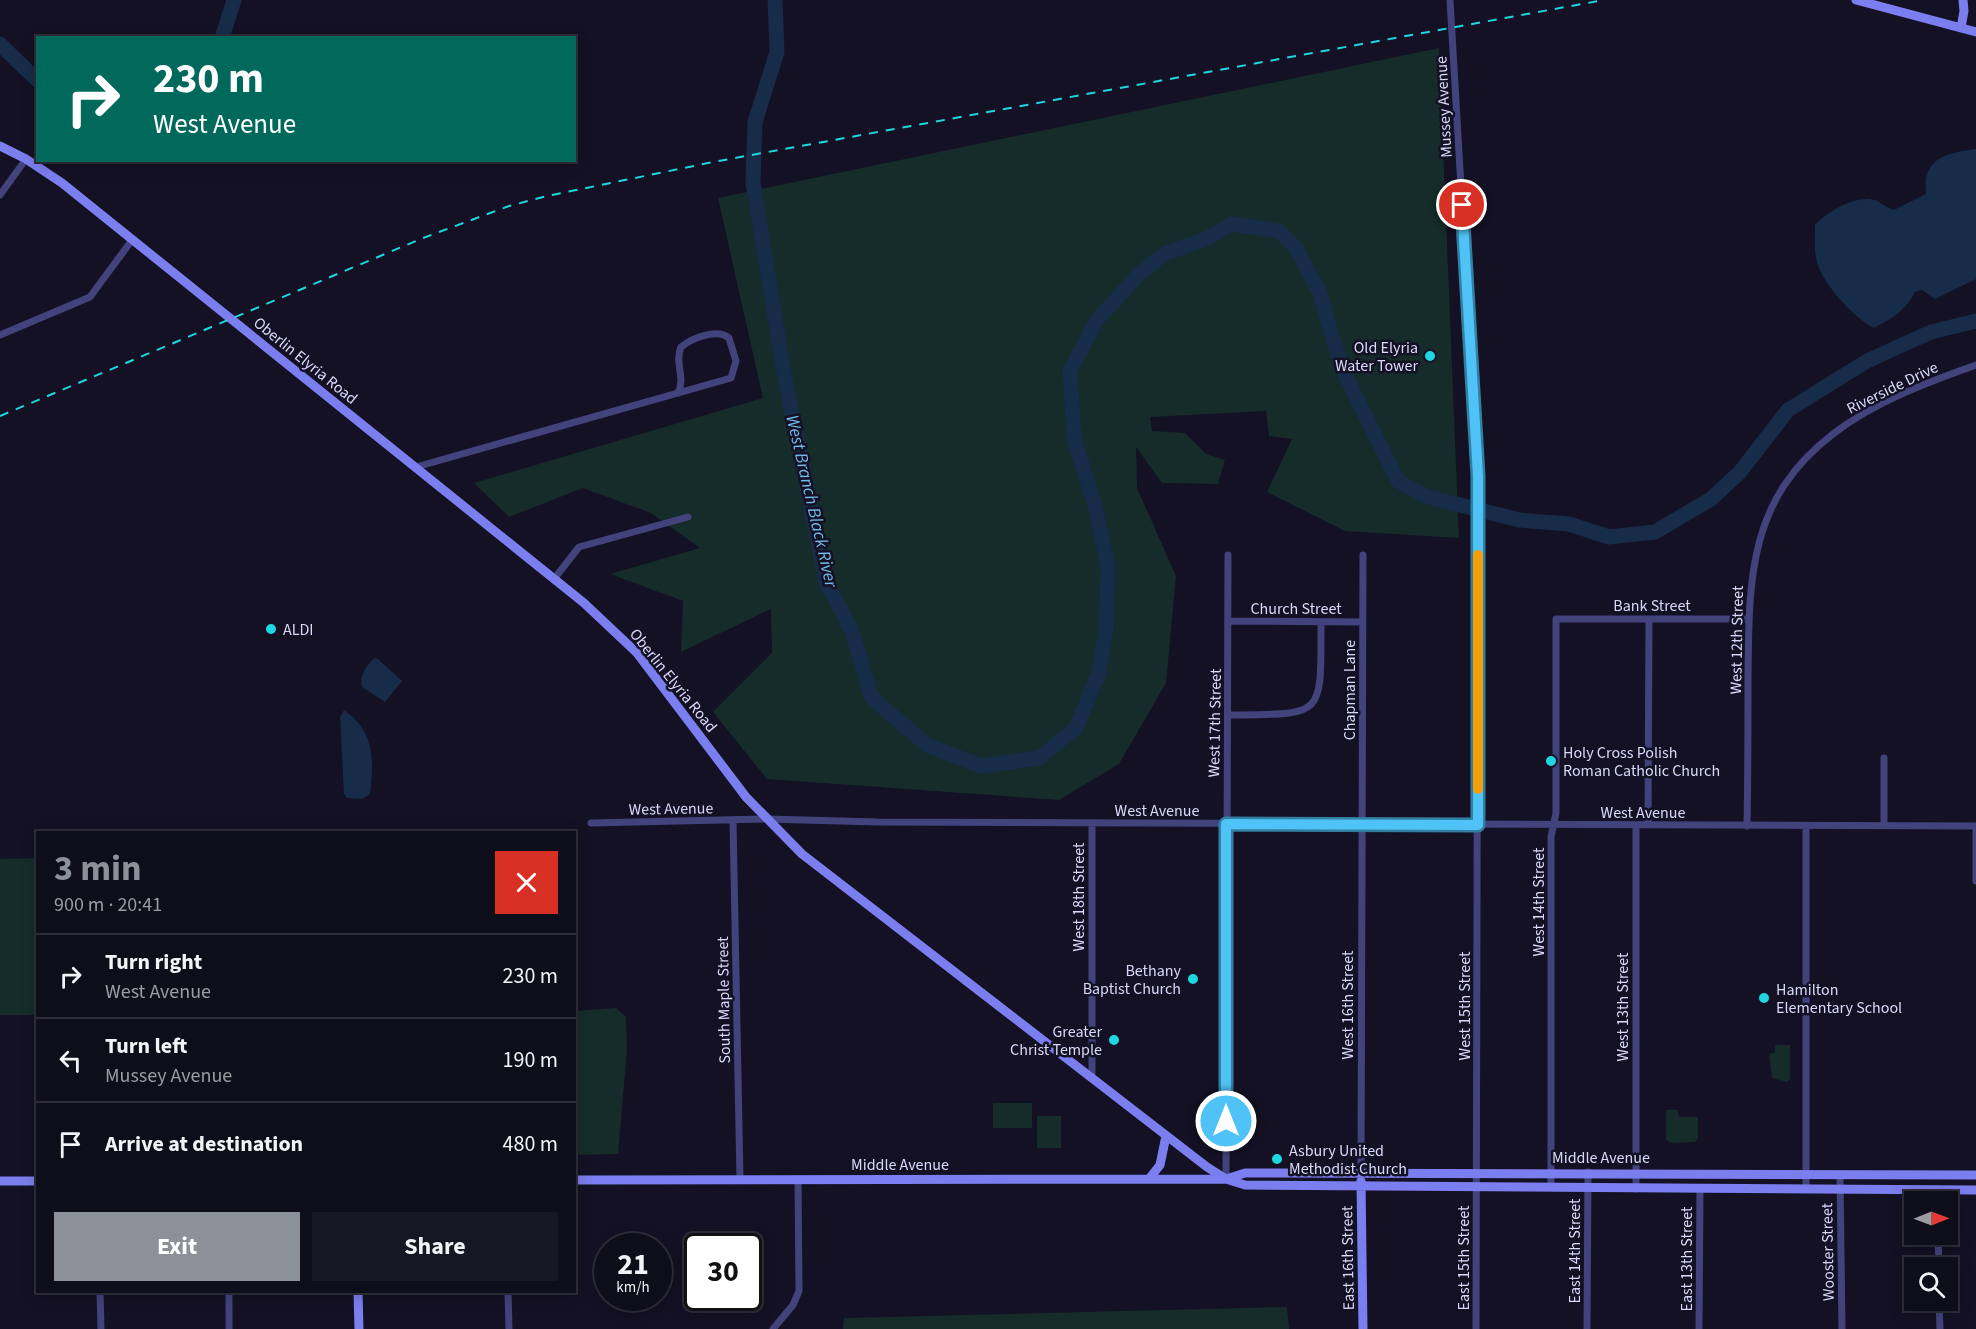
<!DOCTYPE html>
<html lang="en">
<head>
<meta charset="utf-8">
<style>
  :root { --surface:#0e0d1a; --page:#171623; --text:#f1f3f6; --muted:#9b9ca2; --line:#2e2d39; --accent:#8c9099 }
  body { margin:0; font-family:"Source Sans 3",sans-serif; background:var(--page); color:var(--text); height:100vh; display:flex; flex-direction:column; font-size:22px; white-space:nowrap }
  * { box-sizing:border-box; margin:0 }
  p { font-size:20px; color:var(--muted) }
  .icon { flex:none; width:33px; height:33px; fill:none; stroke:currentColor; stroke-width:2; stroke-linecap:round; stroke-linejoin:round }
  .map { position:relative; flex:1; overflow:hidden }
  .side { position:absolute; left:36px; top:831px; width:540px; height:462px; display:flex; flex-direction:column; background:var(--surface); border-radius:0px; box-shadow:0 3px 15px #0003,0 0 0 2px var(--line) }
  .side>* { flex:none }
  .banner { position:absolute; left:36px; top:36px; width:540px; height:126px; border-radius:0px; box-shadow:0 3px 15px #0003,0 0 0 2px var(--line); background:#00695c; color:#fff; overflow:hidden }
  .needle { width:39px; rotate:89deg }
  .buttons { position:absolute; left:1904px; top:1191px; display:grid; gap:12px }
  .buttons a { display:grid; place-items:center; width:54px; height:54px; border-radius:0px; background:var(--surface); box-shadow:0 3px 15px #0003,0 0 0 2px var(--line); font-size:30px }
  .speed { position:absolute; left:594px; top:1233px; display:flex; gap:12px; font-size:30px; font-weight:700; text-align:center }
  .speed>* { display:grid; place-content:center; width:78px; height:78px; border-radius:50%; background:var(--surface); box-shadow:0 3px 15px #0003,0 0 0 2px var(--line); line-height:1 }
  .speed small { font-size:15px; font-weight:400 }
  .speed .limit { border:3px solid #111; border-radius:9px; background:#fff; color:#111 }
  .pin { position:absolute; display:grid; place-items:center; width:51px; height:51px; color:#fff; margin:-26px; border:3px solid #fff; border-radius:50%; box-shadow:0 2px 6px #0007 }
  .me { position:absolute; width:66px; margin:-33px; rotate:0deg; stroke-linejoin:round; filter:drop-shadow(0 0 4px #0008) }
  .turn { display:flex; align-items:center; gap:21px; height:126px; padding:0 18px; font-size:27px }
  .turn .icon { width:78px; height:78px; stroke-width:2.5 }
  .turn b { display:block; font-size:42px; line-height:51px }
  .round { display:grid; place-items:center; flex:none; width:63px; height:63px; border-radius:0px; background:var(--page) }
  .head { display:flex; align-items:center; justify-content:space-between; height:102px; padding:0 18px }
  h1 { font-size:36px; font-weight:700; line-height:45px; color:var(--accent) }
  .primary-button { display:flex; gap:12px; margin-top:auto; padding:12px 18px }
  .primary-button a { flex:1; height:69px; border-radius:0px; background:var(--accent); color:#fff; font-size:24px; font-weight:700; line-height:69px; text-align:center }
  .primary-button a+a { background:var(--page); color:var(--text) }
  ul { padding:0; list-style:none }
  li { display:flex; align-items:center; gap:18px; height:84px; padding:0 18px; border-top:2px solid var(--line) }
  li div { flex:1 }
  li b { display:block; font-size:22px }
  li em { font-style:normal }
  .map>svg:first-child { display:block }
  .green { fill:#152c2a }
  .water { fill:#162c48 }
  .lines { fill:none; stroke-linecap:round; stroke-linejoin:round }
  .river { stroke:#162c48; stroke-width:15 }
  .street { stroke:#42437c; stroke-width:7 }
  .secondary { stroke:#7b7eee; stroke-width:9 }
  .rail { stroke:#1dd8e1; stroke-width:2; stroke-dasharray:9 8; stroke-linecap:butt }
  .route-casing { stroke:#337fa1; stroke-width:15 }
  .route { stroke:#4fc3f7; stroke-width:10 }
  .slow { stroke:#f59e0b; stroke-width:10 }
  .poi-dot { fill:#1dd8e1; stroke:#131123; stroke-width:2 }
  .labels { text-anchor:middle; stroke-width:5; stroke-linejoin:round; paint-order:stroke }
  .street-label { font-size:16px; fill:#dad8fa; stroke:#131123 }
  .poi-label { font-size:16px; fill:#dad8fa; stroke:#131123; text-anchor:start }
  .water-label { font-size:18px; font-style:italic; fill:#73bbed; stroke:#131123 }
</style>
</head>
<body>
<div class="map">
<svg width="1976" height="1329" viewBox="0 0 1976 1329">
  <rect width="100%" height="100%" fill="#131123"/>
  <path class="green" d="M1439,48L1459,538L1345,531L1267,492L1292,439L1269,436L1266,411L1150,417L1152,431L1185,433L1206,454L1225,460L1218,484L1162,483L1136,447L1137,488L1176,576L1166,683L1119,764L1059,800L767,779L713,712L772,653L771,609L681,652L683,601L610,574L700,548L651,513L583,488L509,517L474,483L763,398L718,198Z
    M37,858V1015H0V859Z
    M616,1008L626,1017L627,1050L618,1154L575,1155V1011Z
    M1775,1045H1790V1079L1787,1082L1772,1078L1769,1054L1775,1053Z
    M993,1103H1032V1128H993Z
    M1666,1110H1678L1679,1117H1698V1138L1695,1142L1670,1143L1666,1139Z
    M1037,1116H1061V1148H1037Z
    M1287,1307L1289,1329H843L844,1318Z"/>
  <path class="water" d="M1976,149V279L1935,299L1922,290L1915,292C1905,311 1893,318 1874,328C1853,317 1819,281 1816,257C1814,247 1815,235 1815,225C1828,211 1858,193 1877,201C1883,204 1888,208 1894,210L1926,194C1922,158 1946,153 1976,149Z
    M374,658L378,659L402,681L385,702L362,687C359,675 366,667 374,658Z
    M344,710C375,732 374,759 370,794L362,799L347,798L344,794L340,717Z"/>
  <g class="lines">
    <path class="river" d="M775,0L777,52L755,122L753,183L785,379L826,582L851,629L872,698L927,745L981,766L1039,758L1076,728L1099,673L1106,629L1108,567L1095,506L1074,438L1070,371L1097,320L1140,273L1166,253L1203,240L1232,224L1279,231L1296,248L1320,293L1334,343L1348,381L1398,481L1425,496L1519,520L1569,524L1609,537L1655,532L1711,499L1740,472L1788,410L1867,361L1931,332L1976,321
      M222,38L234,0
      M0,44L38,81"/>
    <path class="street" d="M1450,0L1478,476L1476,1329
      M0,195L26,159
      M0,335L90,297L132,240
      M416,467L731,378L736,361L729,338C717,328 692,338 681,347C674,362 686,378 678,393
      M554,579L579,547L688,517
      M1229,621L1362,622
      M1228,715C1325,714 1321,719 1321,622
      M1884,758V825
      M733,821L740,1179
      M591,823L766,819L878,822L1976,826
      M1092,823V1078
      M1636,825V1189
      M1648,825L1649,619
      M1747,826C1748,777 1748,729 1748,680C1749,581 1747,500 1833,434C1874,402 1928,382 1976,365
      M1806,826V1188
      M1976,826V881
      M1840,1174L1842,1329
      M1361,1175L1363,555
      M1226,1179L1228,555
      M1551,1187V837L1556,813V619H1748
      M1937,1189L1938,1202
      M1938,1234L1939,1268
      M100,1292L101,1329
      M229,1292V1329
      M508,1292L509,1329
      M1939,1300L1940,1329
      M773,1329L793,1305L799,1291L798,1179
      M1587,1329L1588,1172
      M1699,1329L1700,1189"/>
    <path class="secondary" d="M1856,0L1976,32
      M1961,28L1964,11L1963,0
      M0,146L26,159L62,183L584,603L637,653L746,797L802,854L1207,1167L1226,1179
      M1149,1179L1160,1165L1166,1136
      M1226,1179L1245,1173L1976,1175
      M574,1180L1226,1179L1245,1185L1976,1190
      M0,1181H38
      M1361,1181L1363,1329
      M358,1292L359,1329"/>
    <path class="rail" d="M0,416L423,238L509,206L547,196L713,162L1604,0"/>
  </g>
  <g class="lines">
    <defs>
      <path id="route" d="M1226,1121V824L1478,825V476L1462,205"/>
    </defs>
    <use href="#route" class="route-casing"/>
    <use href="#route" class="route"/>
    <path class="slow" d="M1478,555V789"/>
  </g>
  <g class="poi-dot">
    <circle cx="1430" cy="356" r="6"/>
    <circle cx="271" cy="629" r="6"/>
    <circle cx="1551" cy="761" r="6"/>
    <circle cx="1193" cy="979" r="6"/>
    <circle cx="1764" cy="998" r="6"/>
    <circle cx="1114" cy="1040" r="6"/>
    <circle cx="1277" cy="1159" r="6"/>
  </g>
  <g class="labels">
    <g class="street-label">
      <text transform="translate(1443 107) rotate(-93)" y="6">Mussey Avenue</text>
      <text transform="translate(306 360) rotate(39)" y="6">Oberlin Elyria Road</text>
      <text transform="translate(1892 387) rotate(-26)" y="6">Riverside Drive</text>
      <text x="1652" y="611">Bank Street</text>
      <text x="1296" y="614">Church Street</text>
      <text transform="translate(1736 640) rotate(-89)" y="6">West 12th Street</text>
      <text transform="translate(674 680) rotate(51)" y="6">Oberlin Elyria Road</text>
      <text transform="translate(1349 690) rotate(-90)" y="6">Chapman Lane</text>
      <text transform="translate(1214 723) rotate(-89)" y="6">West 17th Street</text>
      <text transform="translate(671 808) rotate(-1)" y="6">West Avenue</text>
      <text x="1157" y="816">West Avenue</text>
      <text x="1643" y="818">West Avenue</text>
      <text transform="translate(1078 897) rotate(-90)" y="6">West 18th Street</text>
      <text transform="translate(1538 902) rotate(-90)" y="6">West 14th Street</text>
      <text transform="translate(723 1000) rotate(-91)" y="6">South Maple Street</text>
      <text transform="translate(1347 1005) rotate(-90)" y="6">West 16th Street</text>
      <text transform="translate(1464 1006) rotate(-90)" y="6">West 15th Street</text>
      <text transform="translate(1622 1007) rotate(-90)" y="6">West 13th Street</text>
      <text x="1601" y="1163">Middle Avenue</text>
      <text x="900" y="1170">Middle Avenue</text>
      <text transform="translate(1574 1251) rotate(-90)" y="6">East 14th Street</text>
      <text transform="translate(1827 1252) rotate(-91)" y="6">Wooster Street</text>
      <text transform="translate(1347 1258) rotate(-91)" y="6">East 16th Street</text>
      <text transform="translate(1463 1258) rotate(-90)" y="6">East 15th Street</text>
      <text transform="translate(1686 1259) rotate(-90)" y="6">East 13th Street</text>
    </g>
    <g class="poi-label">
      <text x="1418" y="353" text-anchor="end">Old Elyria<tspan x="1418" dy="18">Water Tower</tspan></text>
      <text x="283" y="635">ALDI</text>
      <text x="1563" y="758">Holy Cross Polish<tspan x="1563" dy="18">Roman Catholic Church</tspan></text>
      <text x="1181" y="976" text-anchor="end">Bethany<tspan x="1181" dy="18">Baptist Church</tspan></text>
      <text x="1776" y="995">Hamilton<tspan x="1776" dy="18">Elementary School</tspan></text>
      <text x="1102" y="1037" text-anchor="end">Greater<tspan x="1102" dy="18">Christ Temple</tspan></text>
      <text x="1289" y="1156">Asbury United<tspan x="1289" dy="18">Methodist Church</tspan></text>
    </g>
    <g class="water-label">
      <text transform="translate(812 501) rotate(77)" y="6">West Branch Black River</text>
    </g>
  </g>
</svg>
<div class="buttons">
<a><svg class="needle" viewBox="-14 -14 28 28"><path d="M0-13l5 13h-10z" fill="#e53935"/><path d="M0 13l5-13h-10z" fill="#9b9ca2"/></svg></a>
<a><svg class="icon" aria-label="search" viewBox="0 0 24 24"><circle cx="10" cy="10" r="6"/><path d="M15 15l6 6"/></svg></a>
</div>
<div class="speed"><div>21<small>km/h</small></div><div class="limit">30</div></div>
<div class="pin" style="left:1462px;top:205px;background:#d93025"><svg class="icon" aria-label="arrive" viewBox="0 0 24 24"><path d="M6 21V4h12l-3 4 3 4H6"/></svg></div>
<svg class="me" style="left:1226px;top:1121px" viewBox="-20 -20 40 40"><circle r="17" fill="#4fc3f7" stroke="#fff" stroke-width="3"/><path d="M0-11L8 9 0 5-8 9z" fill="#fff"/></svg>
<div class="banner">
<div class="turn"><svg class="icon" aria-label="right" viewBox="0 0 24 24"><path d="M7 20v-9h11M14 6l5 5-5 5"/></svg><div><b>230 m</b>West Avenue</div></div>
</div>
<section class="side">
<div class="head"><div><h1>3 min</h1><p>900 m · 20:41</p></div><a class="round" style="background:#d93025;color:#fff"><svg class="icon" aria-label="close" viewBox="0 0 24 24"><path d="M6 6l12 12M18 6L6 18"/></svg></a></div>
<ul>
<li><svg class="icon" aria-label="right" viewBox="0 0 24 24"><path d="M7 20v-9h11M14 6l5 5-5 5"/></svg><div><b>Turn right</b><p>West Avenue</p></div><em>230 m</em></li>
<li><svg class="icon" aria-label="left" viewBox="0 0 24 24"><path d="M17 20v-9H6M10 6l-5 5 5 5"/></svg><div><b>Turn left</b><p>Mussey Avenue</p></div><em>190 m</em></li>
<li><svg class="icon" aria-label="arrive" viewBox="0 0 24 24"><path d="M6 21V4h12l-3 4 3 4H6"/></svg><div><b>Arrive at destination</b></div><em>480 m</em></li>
</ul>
<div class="primary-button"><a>Exit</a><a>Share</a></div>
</section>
</div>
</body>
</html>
